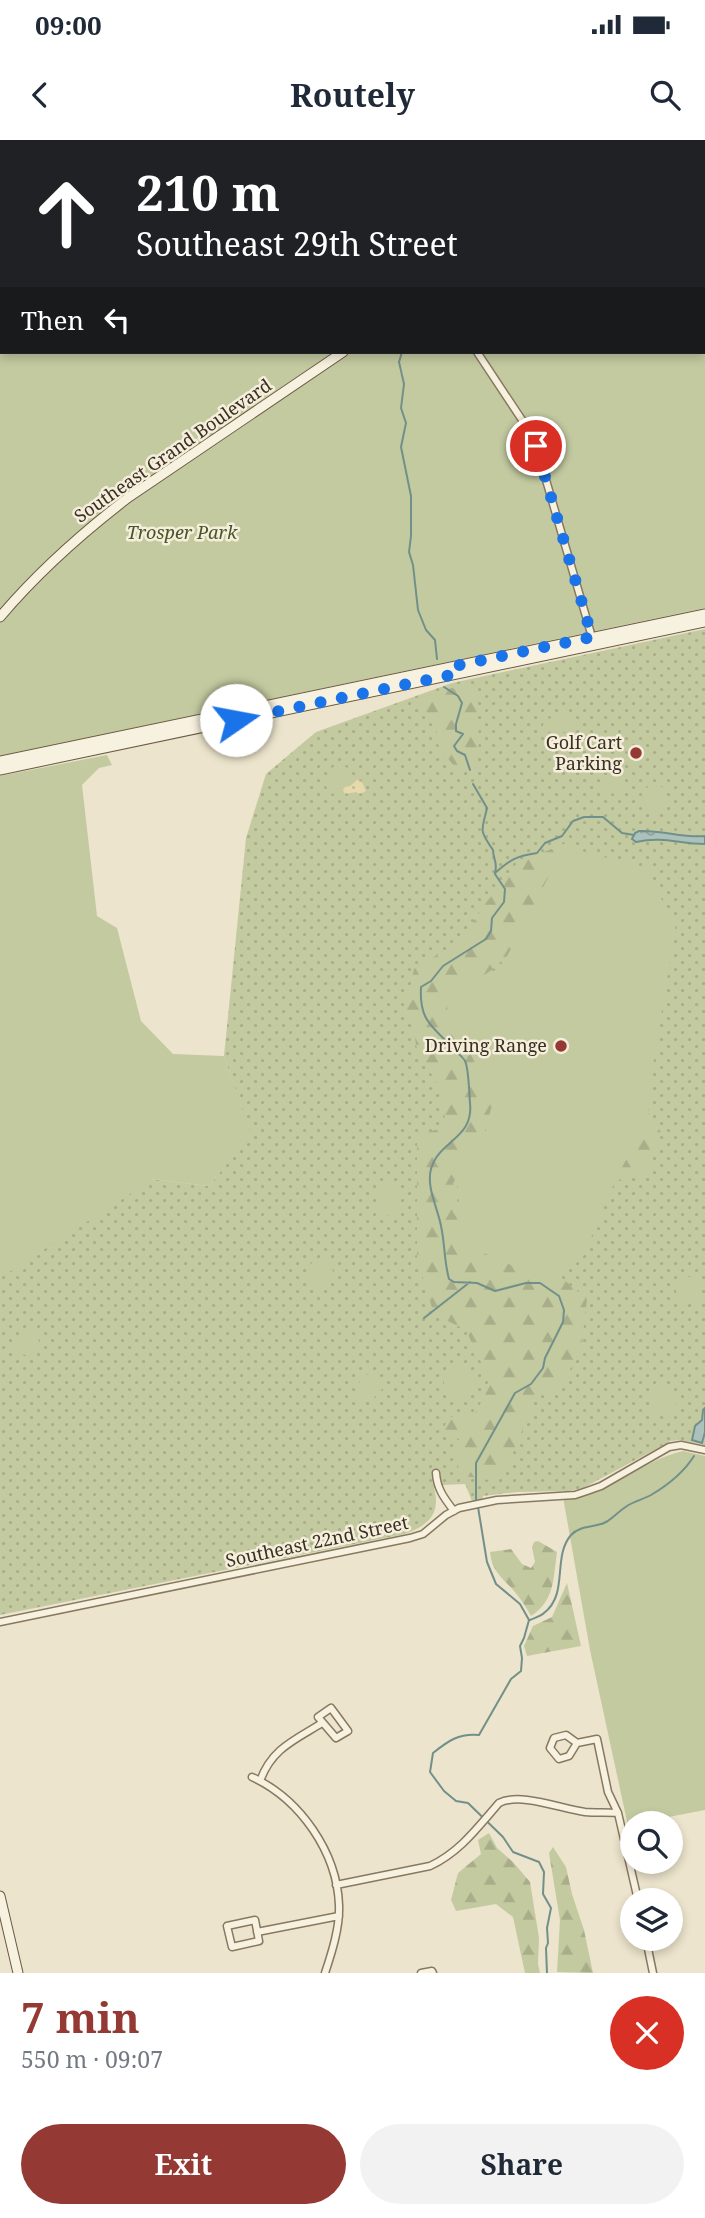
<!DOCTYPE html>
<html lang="en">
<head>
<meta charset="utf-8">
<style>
  :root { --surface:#fff; --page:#f2f2f3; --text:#1f2937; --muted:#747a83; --accent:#943934 }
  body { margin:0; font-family:"Noto Serif",serif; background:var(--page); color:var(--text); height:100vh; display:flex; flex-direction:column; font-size:26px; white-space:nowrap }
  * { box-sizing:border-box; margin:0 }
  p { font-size:23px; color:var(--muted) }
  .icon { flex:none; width:38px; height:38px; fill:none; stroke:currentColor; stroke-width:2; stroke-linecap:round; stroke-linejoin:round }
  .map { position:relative; height:1833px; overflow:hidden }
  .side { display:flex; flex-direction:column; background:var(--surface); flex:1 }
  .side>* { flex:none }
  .hud { position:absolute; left:0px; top:0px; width:705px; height:214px; box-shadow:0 4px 10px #0003; background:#202124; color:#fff; overflow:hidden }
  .tools { position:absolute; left:620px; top:1671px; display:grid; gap:14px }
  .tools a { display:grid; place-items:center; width:63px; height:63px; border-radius:50%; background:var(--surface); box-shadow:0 4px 10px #0003; font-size:35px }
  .pin { position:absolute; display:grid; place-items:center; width:60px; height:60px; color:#fff; margin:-30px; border:4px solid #fff; border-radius:50%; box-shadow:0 2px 7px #0007 }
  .me { position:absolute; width:77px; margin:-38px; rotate:78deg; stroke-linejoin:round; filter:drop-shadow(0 0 5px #0008) }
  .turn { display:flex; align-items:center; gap:24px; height:147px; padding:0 21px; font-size:32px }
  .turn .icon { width:91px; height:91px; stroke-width:2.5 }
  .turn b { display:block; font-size:49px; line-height:60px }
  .then { display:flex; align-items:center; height:66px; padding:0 21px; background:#0003; gap:14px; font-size:26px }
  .round { display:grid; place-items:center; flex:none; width:74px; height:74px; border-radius:37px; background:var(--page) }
  .head { display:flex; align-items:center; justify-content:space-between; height:119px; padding:0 21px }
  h1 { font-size:42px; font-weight:700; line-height:52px; color:var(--accent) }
  .cta { display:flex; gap:14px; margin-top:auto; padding:14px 21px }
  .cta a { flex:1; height:80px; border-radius:42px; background:var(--accent); color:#fff; font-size:28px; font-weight:700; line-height:80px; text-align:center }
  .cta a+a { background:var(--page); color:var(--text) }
  .status { display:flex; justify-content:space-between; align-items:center; height:49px; padding:0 35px; background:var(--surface); direction:ltr }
  .status svg { height:19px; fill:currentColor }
  header { display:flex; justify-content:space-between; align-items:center; height:91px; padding:0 21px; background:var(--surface); font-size:32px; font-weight:700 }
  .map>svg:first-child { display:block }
  .grass { fill:url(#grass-dots) }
  .forest { fill:url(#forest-firs) }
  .sand { fill:url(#sand-dots) }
  .green { fill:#c3caa0; fill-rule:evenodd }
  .water { fill:url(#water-ripples); stroke:#72908a; stroke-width:2 }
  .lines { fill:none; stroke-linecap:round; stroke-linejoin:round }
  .stream { stroke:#72908a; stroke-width:2 }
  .street-casing { stroke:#897860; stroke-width:9 }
  .secondary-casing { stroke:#6b5943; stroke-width:11 }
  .street { stroke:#f7f1df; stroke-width:6 }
  .secondary { stroke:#f7f1df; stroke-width:9 }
  .route { stroke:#1a73e8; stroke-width:12; stroke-dasharray:0 21.6 }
  .poi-dot { fill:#943934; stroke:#f4eedb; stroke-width:2.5 }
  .labels { text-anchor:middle; stroke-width:5; stroke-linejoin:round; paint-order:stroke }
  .street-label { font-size:18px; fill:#3a2f23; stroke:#f4eedb }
  .park-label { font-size:18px; font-style:italic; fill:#48552b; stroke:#f4eedb }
  .poi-label { font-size:18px; fill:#3a2f23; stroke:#f4eedb; text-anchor:end }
</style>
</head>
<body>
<div class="status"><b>09:00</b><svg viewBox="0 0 49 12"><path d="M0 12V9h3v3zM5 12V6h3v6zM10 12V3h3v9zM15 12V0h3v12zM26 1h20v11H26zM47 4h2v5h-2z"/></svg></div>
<header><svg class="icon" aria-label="back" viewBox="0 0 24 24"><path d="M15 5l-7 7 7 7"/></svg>Routely<svg class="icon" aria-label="search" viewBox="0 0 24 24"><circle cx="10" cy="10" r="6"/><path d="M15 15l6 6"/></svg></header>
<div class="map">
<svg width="705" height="1833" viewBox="0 0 705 1833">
  <defs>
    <pattern id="grass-dots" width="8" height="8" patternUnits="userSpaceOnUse" patternTransform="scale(1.75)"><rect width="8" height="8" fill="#c3caa0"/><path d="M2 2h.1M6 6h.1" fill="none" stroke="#a8ae8a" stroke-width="1.8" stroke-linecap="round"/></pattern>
    <pattern id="forest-firs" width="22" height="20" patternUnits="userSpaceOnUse" patternTransform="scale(1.75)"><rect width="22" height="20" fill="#c3caa0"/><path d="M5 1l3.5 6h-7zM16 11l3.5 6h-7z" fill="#a8ae8a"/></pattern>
    <pattern id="sand-dots" width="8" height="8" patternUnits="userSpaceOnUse" patternTransform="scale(1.75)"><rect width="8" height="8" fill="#e6d9ab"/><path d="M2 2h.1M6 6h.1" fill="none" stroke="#c6bb93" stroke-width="1.8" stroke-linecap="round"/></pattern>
    <pattern id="water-ripples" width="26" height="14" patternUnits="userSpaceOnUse" patternTransform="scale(1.75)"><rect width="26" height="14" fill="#abc2bc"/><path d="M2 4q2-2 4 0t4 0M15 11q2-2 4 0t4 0" fill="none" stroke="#8c9e98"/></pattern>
  </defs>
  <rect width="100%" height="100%" fill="#ece4cc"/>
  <path class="grass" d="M705,489V1305L680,1300L671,1301L583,1348L568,1351L517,1352L483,1356L482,1360L472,1361L465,1344L443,1345L434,1348C441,1374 429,1385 405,1394L0,1475V1105L153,1039L209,1046L250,994L224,916L246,698L266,634L316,592L452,543Z"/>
  <path class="forest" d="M478,547C475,574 482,601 476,627L460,633L439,608L435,580L411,564L444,549Z
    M566,703V731L519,802L496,827L453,856L452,881L484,925L495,956L480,1006L453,1043L467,1100L539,1119L587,1159L582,1202L563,1246L536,1257L510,1320L489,1340L459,1335L457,1313L460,1300L443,1289L449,1277L474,1275L491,1244L466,1190L434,1174L417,1119V996L444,987L445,969L436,940L418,916L413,886L405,872L414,829L463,799L482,768L517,723Z
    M634,953L661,992L647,1033L610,1042Z
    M538,1401L557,1412C553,1439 555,1460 531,1476C527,1469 523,1462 518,1456C506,1440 492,1434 490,1412L511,1409L522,1424L531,1428L535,1422L532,1407L534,1402Z
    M567,1443L581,1506L527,1516L524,1506L533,1486L552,1477Z
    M489,1693L497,1708L513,1722L530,1742L539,1798L538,1824L540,1833H525L513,1777L496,1764L456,1771L451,1760L458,1733L481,1714L478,1700Z
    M553,1707L566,1727L572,1754L584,1790L593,1833L557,1832L560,1780L549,1713Z"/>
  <path class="sand" d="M357,640H361L366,651L360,654L356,652L345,654L343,650L345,647L350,646Z"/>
  <path class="green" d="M0,0H705V468L0,616ZM2,2H704V212H2Z
    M566,573L574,578L573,586L559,595L544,590L543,585L545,580Z
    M107,615L112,625L99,628L82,645L97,776L117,788L141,881L173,914L224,916L251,994L209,1046L153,1039L0,1138V636Z
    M337,626L346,627L352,631C352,641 341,650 332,654L327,651L326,639L331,628Z
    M618,626H623L625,630L622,639L623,650L621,653L604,654L602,651L604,644Z
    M650,645L663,647L668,660V665L658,672L647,669L643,660V651Z
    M564,707L648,728L659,755L676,784L650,943L648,983L618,1034L582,1119L548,1142L462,1103L457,1038L486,990L494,959L447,869L451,849L501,828Z
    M384,1041H392L399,1047V1069L391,1076L383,1075L376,1069L378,1045Z
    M307 1133a13 13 0 1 1 26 0a13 13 0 1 1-26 0Z
    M676 1150a13 13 0 1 1 26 0a13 13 0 1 1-26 0Z
    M15 1203a12 12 0 1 1 24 0a12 12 0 1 1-24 0Z
    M444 1242a16 16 0 1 1 32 0a16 16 0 1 1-32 0Z
    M377,1233L382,1239L383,1248L371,1261L361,1260C350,1251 359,1243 366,1235Z
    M649 1261a14 14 0 1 1 28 0a14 14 0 1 1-28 0Z
    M683,1311L705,1316V1670L632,1684L628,1686L590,1510L563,1357C614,1354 637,1322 683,1311Z"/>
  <path class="water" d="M639,691C662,690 683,698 705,696V704C679,704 664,696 636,702L632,699L635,693Z
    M705,1268V1292L702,1303L692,1300L695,1286L702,1280L703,1270Z"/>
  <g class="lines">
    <path class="stream" d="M378,0V2
      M402,212L399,222L404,244L401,268L406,283L401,307L411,356V396L409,412L413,425L418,470L426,490L435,500L437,519
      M444,547L458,556L462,563L456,584V591L463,594L454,606L457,611L465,615L470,630
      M473,644L487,668C482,691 478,688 493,710C493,720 498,721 495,733
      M495,733C511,719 517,716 537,713L545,703L562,696L573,681L584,677H603L622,693L634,695
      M424,1178L470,1142
      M476,1362V1323L515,1253L531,1244L543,1228L545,1218L563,1182L564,1170L559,1156L540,1143H526L495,1151L477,1143L454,1142L449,1139C444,1121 445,1104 441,1086C438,1069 426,1047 431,1029C439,1000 474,999 470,963C469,953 469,929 465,921C463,917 457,913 454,909C432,886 419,881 421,847L431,841L443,826L486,799L491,791L492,778L504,762L505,749L495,734
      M478,1367L487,1422L496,1444L520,1464L529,1480L524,1498L520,1506L522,1518L521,1531L511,1539L479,1595C459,1593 448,1601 433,1613L430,1632L444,1651L456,1661L468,1663L503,1697L513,1712L539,1722L544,1732L543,1754L551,1768L547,1788L548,1803L546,1808L547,1833
      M530,1480C534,1478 541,1476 544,1473C569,1454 552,1417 571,1395C580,1385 595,1388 606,1382C613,1378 619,1371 627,1366C635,1361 644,1359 651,1355C668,1345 684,1332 694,1316"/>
    <defs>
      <path id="street" d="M477,212L528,289L536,306L592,497
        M436,1333C437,1349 444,1358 454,1371
        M0,1482L410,1398L423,1394L446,1375L459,1368L497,1360L575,1355L587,1351L601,1346L669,1307L681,1305L705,1310
        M331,1568L348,1591L336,1598L318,1577Z
        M577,1603L569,1616L559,1619L550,1608L554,1598L566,1595L577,1603L597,1599L608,1652L618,1673L638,1760
        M252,1637C300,1659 337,1712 339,1765C340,1787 332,1812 325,1833
        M260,1641C272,1608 295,1600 322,1583
        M336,1745L430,1726C460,1712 478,1687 499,1663C521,1652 561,1669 585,1672C596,1673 608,1672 618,1673
        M255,1780L259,1801L232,1807L227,1786Z
        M257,1792L339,1776
        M646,1799L653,1833
        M421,1833L432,1831L433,1833"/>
      <path id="secondary" d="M655,2L657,0
        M0,477C38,432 82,393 129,357L343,212
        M0,621L705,474
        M0,630L705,482
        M0,1756L18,1833"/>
    </defs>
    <use href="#street" class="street-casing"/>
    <use href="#secondary" class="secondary-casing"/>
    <use href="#street" class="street"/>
    <use href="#secondary" class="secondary"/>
  </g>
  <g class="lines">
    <path class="route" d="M236,580L451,535L450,527L592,497L536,306"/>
  </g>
  <g class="poi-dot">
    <circle cx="636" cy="613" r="7"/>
    <circle cx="561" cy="906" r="7"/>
  </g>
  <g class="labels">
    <g class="street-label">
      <text transform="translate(173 311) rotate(-35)" y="6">Southeast Grand Boulevard</text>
      <text transform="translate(317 1402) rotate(-12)" y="6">Southeast 22nd Street</text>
    </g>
    <g class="park-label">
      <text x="182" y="399">Trosper Park</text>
    </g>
    <g class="poi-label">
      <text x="622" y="609">Golf Cart<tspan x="622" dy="21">Parking</tspan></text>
      <text x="547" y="912">Driving Range</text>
    </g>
  </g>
</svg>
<div class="tools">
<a><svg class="icon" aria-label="search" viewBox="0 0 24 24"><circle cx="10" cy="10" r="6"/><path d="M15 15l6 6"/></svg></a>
<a><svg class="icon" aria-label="layers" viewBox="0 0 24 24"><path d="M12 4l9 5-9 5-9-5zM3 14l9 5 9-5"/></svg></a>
</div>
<div class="pin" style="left:536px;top:306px;background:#d93025"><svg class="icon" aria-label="arrive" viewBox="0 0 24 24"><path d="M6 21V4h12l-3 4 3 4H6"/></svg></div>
<svg class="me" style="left:236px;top:580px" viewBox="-20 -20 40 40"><circle r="19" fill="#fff"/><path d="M0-13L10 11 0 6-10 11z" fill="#1a73e8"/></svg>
<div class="hud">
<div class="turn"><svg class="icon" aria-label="ahead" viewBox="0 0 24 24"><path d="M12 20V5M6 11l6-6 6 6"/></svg><div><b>210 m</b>Southeast 29th Street</div></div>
<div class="then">Then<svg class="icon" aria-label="left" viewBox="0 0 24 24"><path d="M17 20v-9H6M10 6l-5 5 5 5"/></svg></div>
</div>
</div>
<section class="side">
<div class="head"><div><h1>7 min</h1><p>550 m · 09:07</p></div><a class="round" style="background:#d93025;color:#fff"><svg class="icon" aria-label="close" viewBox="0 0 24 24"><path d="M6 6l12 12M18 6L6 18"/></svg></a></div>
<div class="cta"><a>Exit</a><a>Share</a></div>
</section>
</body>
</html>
